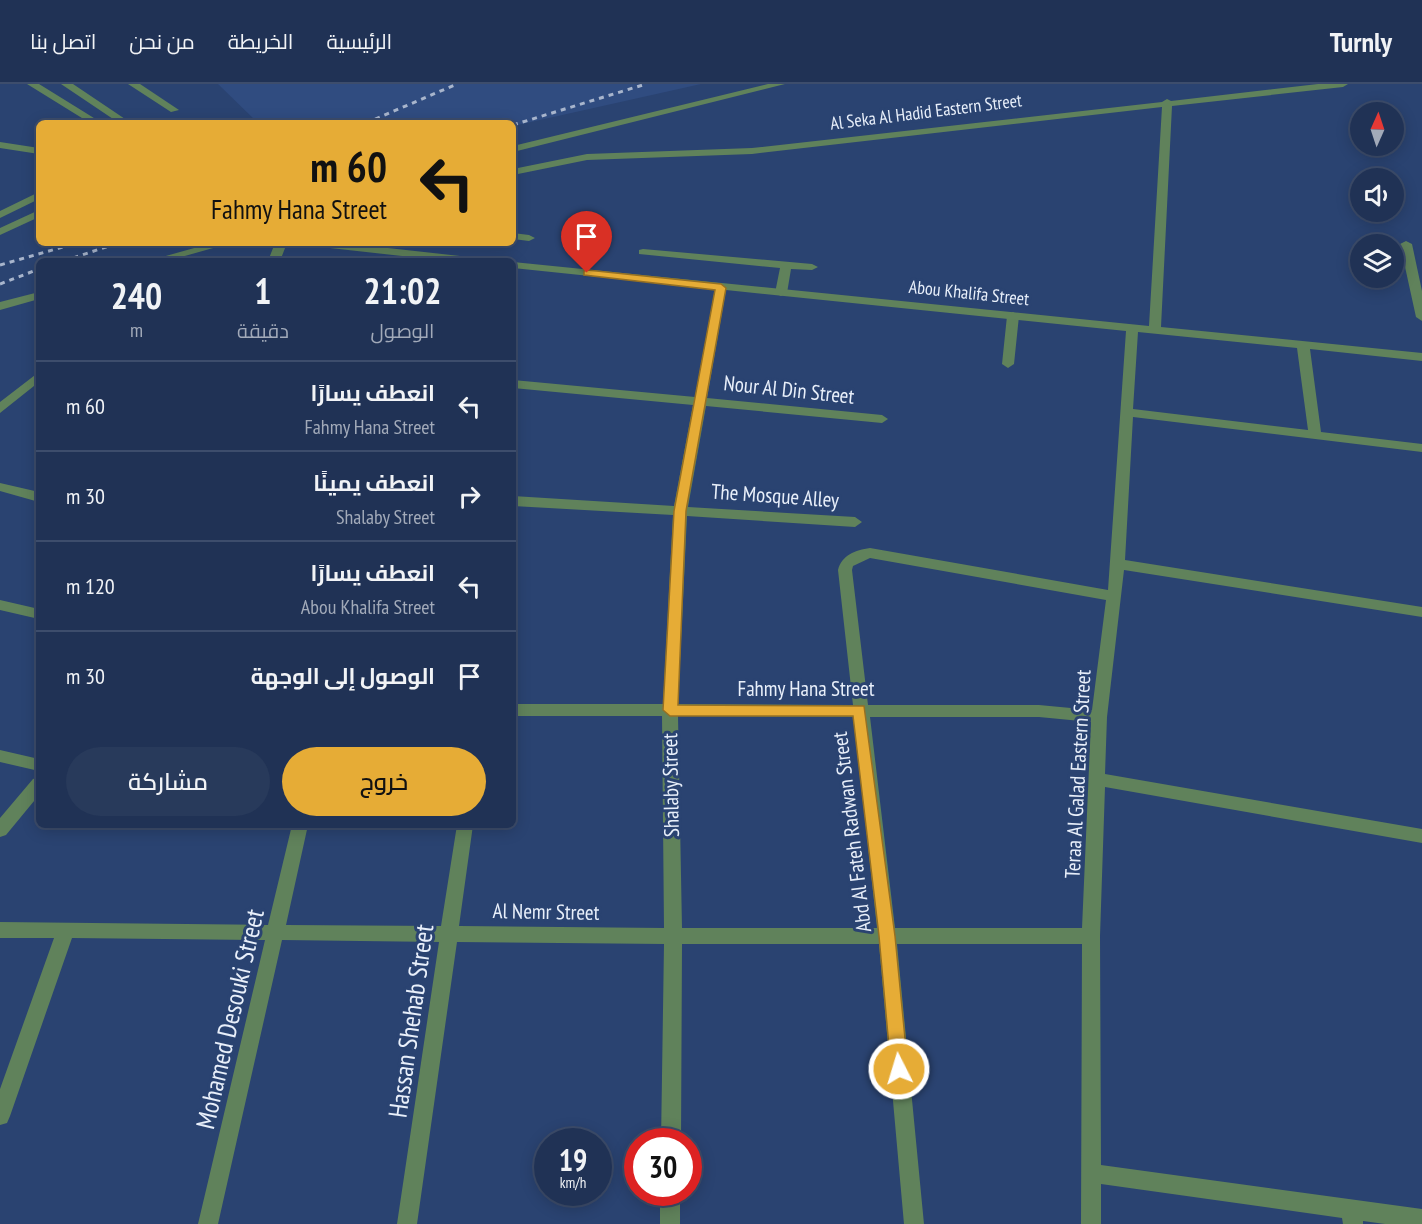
<!DOCTYPE html>
<html lang="ar">
<head>
<meta charset="utf-8">
<style>
  :root { --surface:#203255; --page:#283a5b; --text:#f1f3f6; --muted:#a2aab9; --line:#3d4d6c; --accent:#e6ac36 }
  body { margin:0; font-family:"PT Sans Narrow",Cairo,sans-serif; background:var(--page); color:var(--text); direction:rtl; height:100vh; display:flex; flex-direction:column; font-size:22px; white-space:nowrap }
  * { box-sizing:border-box; margin:0 }
  p { font-size:20px; color:var(--muted) }
  .icon { flex:none; width:33px; height:33px; fill:none; stroke:currentColor; stroke-width:2; stroke-linecap:round; stroke-linejoin:round }
  .map { position:relative; flex:1; overflow:hidden; direction:ltr }
  .details { position:absolute; left:36px; top:174px; width:480px; height:570px; display:flex; flex-direction:column; background:var(--surface); border-radius:9px; box-shadow:0 3px 15px #0003,0 0 0 2px var(--line); direction:rtl }
  .details>* { flex:none }
  .hud { position:absolute; left:36px; top:36px; width:480px; height:126px; border-radius:9px; box-shadow:0 3px 15px #0003,0 0 0 2px var(--line); direction:rtl; background:#e6ac36; color:#111; overflow:hidden }
  .needle { width:39px; rotate:3deg }
  .controls { position:absolute; left:1350px; top:18px; display:grid; gap:12px }
  .controls a { display:grid; place-items:center; width:54px; height:54px; border-radius:50%; background:var(--surface); box-shadow:0 3px 15px #0003,0 0 0 2px var(--line); font-size:30px }
  .speed { position:absolute; left:534px; top:1044px; display:flex; gap:12px; font-size:30px; font-weight:700; text-align:center }
  .speed>* { display:grid; place-content:center; width:78px; height:78px; border-radius:50%; background:var(--surface); box-shadow:0 3px 15px #0003,0 0 0 2px var(--line); line-height:1 }
  .speed small { font-size:15px; font-weight:400 }
  .speed .limit { border:9px solid #d22; background:#fff; color:#111 }
  .pin { position:absolute; display:grid; place-items:center; width:51px; height:51px; color:#fff; margin:-62px -26px; border-radius:50% 50% 50% 0; rotate:-45deg; box-shadow:0 0 6px #0007 }
  .pin .icon { rotate:45deg }
  .me { position:absolute; width:66px; margin:-33px; rotate:355deg; stroke-linejoin:round; filter:drop-shadow(0 0 4px #0008) }
  .turn { display:flex; align-items:center; gap:21px; height:126px; padding:0 30px; font-size:27px }
  .turn .icon { width:78px; height:78px; stroke-width:2.5 }
  .turn b { display:block; font-size:42px; line-height:51px }
  .eta { display:flex; justify-content:space-evenly; align-items:center; height:102px; text-align:center }
  .eta b { font-size:36px; font-weight:600; line-height:42px }
  .action { display:flex; gap:12px; margin-top:auto; padding:12px 30px }
  .action a { flex:1; height:69px; border-radius:36px; background:var(--accent); color:#111; font-size:24px; font-weight:600; line-height:69px; text-align:center }
  .action a+a { background:var(--page); color:var(--text) }
  ul { padding:0; list-style:none }
  li { display:flex; align-items:center; gap:18px; height:90px; padding:0 30px; border-top:2px solid var(--line) }
  li div { flex:1 }
  li b { display:block; font-size:22px }
  li em { font-style:normal }
  header { display:flex; align-items:center; gap:36px; box-sizing:border-box; height:84px; padding:0 30px; background:var(--surface); border-bottom:2px solid var(--line) }
  header strong { font-size:28px }
  nav { display:flex; gap:33px; margin-inline-start:auto; font-size:21px }
  .map>svg:first-child { display:block }
  .built { fill:#304c80 }
  .lines { fill:none; stroke-linecap:round; stroke-linejoin:round }
  .lane { fill:#60825b; fill-rule:evenodd }
  .street { fill:#60825b; fill-rule:evenodd }
  .rail { stroke:#a8b5cc; stroke-width:3; stroke-dasharray:5 5; stroke-linecap:butt }
  .route { fill:#e6ac36; stroke:#967023; stroke-width:1.5 }
  .labels { text-anchor:middle; stroke-width:6; stroke-linejoin:round; paint-order:stroke }
  .far-street-label { font-size:18px; fill:#e8effa; stroke:#2a4371 }
  .street-label { font-size:21px; fill:#e8effa; stroke:#2a4371 }
  .near-street-label { font-size:26px; fill:#e8effa; stroke:#2a4371 }
</style>
</head>
<body>
<header>
<strong>Turnly</strong>
<nav><a>الرئيسية</a><a>الخريطة</a><a>من نحن</a><a>اتصل بنا</a></nav>
</header>
<div class="map">
<svg width="1422" height="1140" viewBox="0 0 1422 1140">
  <rect width="100%" height="100%" fill="#2a4371"/>
  <path class="built" d="M218,0H701L513,42V39H258Z"/>
  <g class="lines">
    <path class="lane" d="M128,0H140L179,26L171,28Z
      M513,149L529,151L535,154L529,157L513,155Z
      M643,165L812,180L818,183L812,186L791,185L787,209L781,212L775,209L780,184L639,170V166Z
      M1013,228L1019,232L1014,280L1008,284L1002,280L1007,232Z"/>
    <path class="street" d="M27,0H39L102,39H90Z
      M61,0H73L131,39H119Z
      M768,0H785L513,68V62Z
      M1318,0H1348L1343,3L1172,22L1161,243L1422,269V277L1310,265L1321,348L1422,360V368L1133,333L1125,476L1422,523V533L1124,486L1107,633L1105,690L1422,745V759L1105,703L1100,852L1101,1081L1422,1125V1140H1385L1363,1137V1140H1343L1342,1134L1101,1100V1140H1081L1082,860H897L924,1140H904L879,860H682L681,1058H661L664,860L457,858L417,1140H397L439,858L282,856L218,1140H198L265,856L72,854L10,1032L7,1039L0,1041V1005L54,854H0V838L268,841L292,741H308L286,841L441,842L457,741H473L459,842L664,844L662,632H513V620H663L673,431L513,422V412L674,422L693,321L513,304V296L695,313L715,205L513,184V178L1149,242L1162,23L752,70L587,76L513,91V85L587,70L752,64L1162,18L1167,15L1171,17ZM726,206L1126,247L1108,506L870,464C855,466 842,471 838,486L853,621L678,620L687,432L855,443L862,438L855,433L688,423L706,322L882,339L888,335L882,331L707,314ZM1138,248L1297,264L1308,346L1133,325ZM870,474L1106,516L1092,626L1039,621H868L852,486L853,482ZM678,632L854,633L877,844H682ZM870,633H1039L1091,638L1082,844H895Z
      M0,58L39,64V70L0,64Z
      M39,108V115L0,134V127Z
      M39,126V133L0,151V144Z
      M1406,157L1412,160L1422,207V237L1416,233L1400,160Z
      M212,159H231L167,177H148Z
      M275,159H287L280,177H268Z
      M306,159H343L478,174L484,177H447L312,162Z
      M39,208V215L0,226V218Z
      M39,288V298L0,329V318Z
      M0,399L39,408V418L0,407Z
      M0,516L39,525V535L0,526Z
      M0,666L39,675V687L0,678Z
      M39,693V711L6,751L0,753V734L33,695Z
      M660,1108H680V1140H660Z"/>
    <path class="rail" d="M366,39L457,0
      M513,41L646,0
      M64,177L118,159
      M0,181L77,159
      M0,200L39,185"/>
  </g>
  <path class="route" d="M587,186L721,200L726,204L686,427L678,621L864,622L895,852L908,985L905,991L899,993L893,991L891,985L879,852L853,632H670L663,626L674,427L715,206L584,191V187Z"/>
  <g class="labels">
    <g class="far-street-label">
      <text transform="translate(926 28) rotate(-7)" y="6">Al Seka Al Hadid Eastern Street</text>
      <text transform="translate(969 209) rotate(6)" y="6">Abou Khalifa Street</text>
    </g>
    <g class="street-label">
      <text transform="translate(789 306) rotate(6)" y="7">Nour Al Din Street</text>
      <text transform="translate(775 412) rotate(4)" y="7">The Mosque Alley</text>
      <text x="806" y="612">Fahmy Hana Street</text>
      <text transform="translate(1078 690) rotate(-87)" y="7">Teraa Al Galad Eastern Street</text>
      <text transform="translate(671 701) rotate(-91)" y="7">Shalaby Street</text>
      <text transform="translate(852 748) rotate(-97)" y="7">Abd Al Fateh Radwan Street</text>
      <text transform="translate(546 828) rotate(1)" y="7">Al Nemr Street</text>
    </g>
    <g class="near-street-label">
      <text transform="translate(230 935) rotate(-77)" y="9">Mohamed Desouki Street</text>
      <text transform="translate(411 937) rotate(-82)" y="9">Hassan Shehab Street</text>
    </g>
  </g>
</svg>
<div class="controls">
<a><svg class="needle" viewBox="-14 -14 28 28"><path d="M0-13l5 13h-10z" fill="#e53935"/><path d="M0 13l5-13h-10z" fill="#a2aab9"/></svg></a>
<a><svg class="icon" aria-label="sound" viewBox="0 0 24 24"><path d="M4 9h4l5-4v14l-5-4H4zM17 9q2 3 0 6"/></svg></a>
<a><svg class="icon" aria-label="layers" viewBox="0 0 24 24"><path d="M12 4l9 5-9 5-9-5zM3 14l9 5 9-5"/></svg></a>
</div>
<div class="speed"><div>19<small>km/h</small></div><div class="limit">30</div></div>
<div class="pin" style="left:587px;top:189px;background:#d93025"><svg class="icon" aria-label="arrive" viewBox="0 0 24 24"><path d="M6 21V4h12l-3 4 3 4H6"/></svg></div>
<svg class="me" style="left:899px;top:985px" viewBox="-20 -20 40 40"><circle r="17" fill="#e6ac36" stroke="#fff" stroke-width="3"/><path d="M0-11L8 9 0 5-8 9z" fill="#fff"/></svg>
<div class="hud">
<div class="turn"><svg class="icon" aria-label="left" viewBox="0 0 24 24"><path d="M17 20v-9H6M10 6l-5 5 5 5"/></svg><div><b>60 m</b>Fahmy Hana Street</div></div>
</div>
<section class="details">
<div class="eta">
<div><b>21:02</b><p>الوصول</p></div>
<div><b>1</b><p>دقيقة</p></div>
<div><b>240</b><p>m</p></div>
</div>
<ul>
<li><svg class="icon" aria-label="left" viewBox="0 0 24 24"><path d="M17 20v-9H6M10 6l-5 5 5 5"/></svg><div><b>انعطف يسارًا</b><p>Fahmy Hana Street</p></div><em>60 m</em></li>
<li><svg class="icon" aria-label="right" viewBox="0 0 24 24"><path d="M7 20v-9h11M14 6l5 5-5 5"/></svg><div><b>انعطف يمينًا</b><p>Shalaby Street</p></div><em>30 m</em></li>
<li><svg class="icon" aria-label="left" viewBox="0 0 24 24"><path d="M17 20v-9H6M10 6l-5 5 5 5"/></svg><div><b>انعطف يسارًا</b><p>Abou Khalifa Street</p></div><em>120 m</em></li>
<li><svg class="icon" aria-label="arrive" viewBox="0 0 24 24"><path d="M6 21V4h12l-3 4 3 4H6"/></svg><div><b>الوصول إلى الوجهة</b></div><em>30 m</em></li>
</ul>
<div class="action"><a>خروج</a><a>مشاركة</a></div>
</section>
</div>
</body>
</html>
